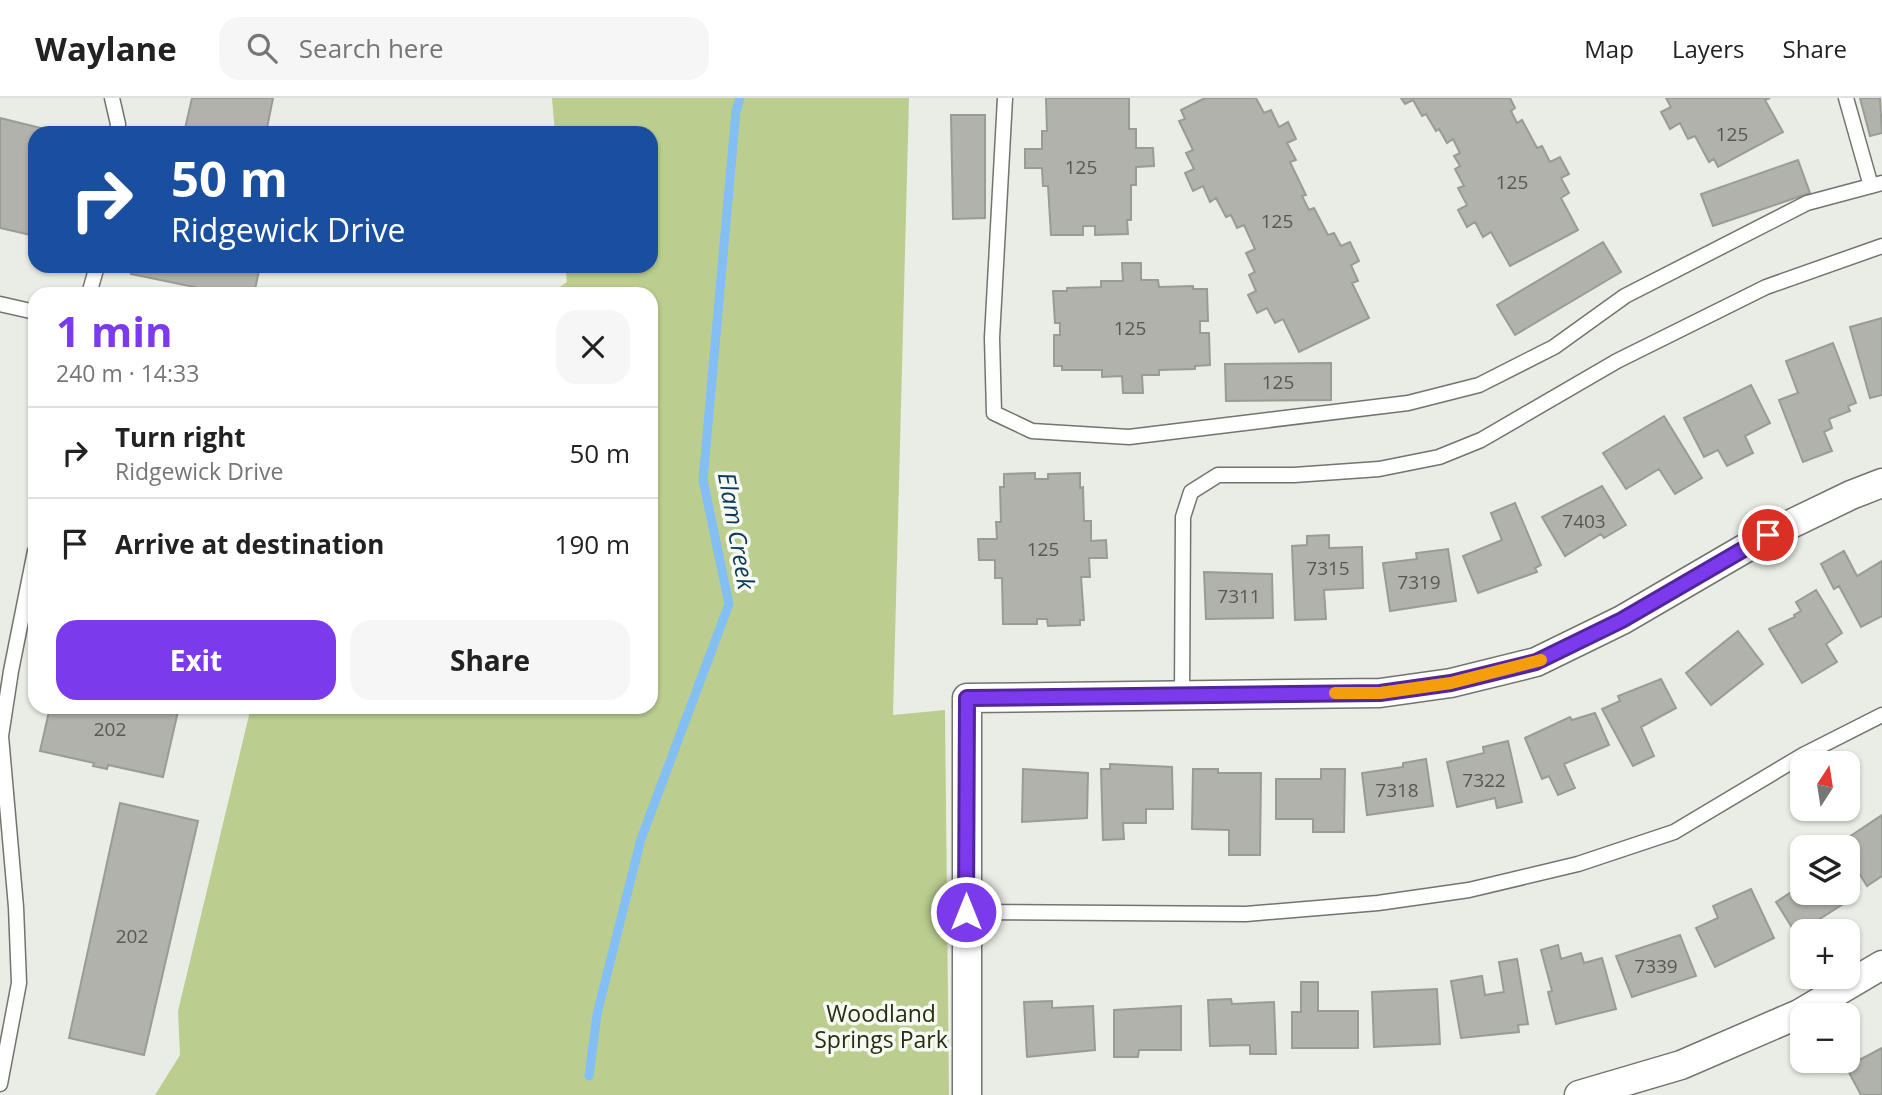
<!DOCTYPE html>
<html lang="en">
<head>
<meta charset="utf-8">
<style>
  :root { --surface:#fff; --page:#f6f6f6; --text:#222; --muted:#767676; --line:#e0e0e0; --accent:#7c3aed }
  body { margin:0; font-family:"Open Sans",sans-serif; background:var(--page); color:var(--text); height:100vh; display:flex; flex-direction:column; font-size:26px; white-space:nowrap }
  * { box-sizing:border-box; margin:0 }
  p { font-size:23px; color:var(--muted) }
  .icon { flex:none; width:38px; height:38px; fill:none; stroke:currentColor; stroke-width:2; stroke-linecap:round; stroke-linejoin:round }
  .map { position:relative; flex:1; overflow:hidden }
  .sheet { position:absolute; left:28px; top:189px; width:630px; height:427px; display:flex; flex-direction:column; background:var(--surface); border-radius:21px; box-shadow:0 2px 5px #0004 }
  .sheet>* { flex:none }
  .hud { position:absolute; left:28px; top:28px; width:630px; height:147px; border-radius:21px; box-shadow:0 2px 5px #0004; background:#1a4fa0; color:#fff; overflow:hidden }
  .needle { width:46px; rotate:12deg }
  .fabs { position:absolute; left:1790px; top:653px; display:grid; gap:14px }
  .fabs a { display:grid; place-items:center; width:70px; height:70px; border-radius:14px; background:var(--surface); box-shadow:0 2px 5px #0004; font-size:35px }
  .pin { position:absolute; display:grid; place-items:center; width:60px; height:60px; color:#fff; margin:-30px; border:4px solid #fff; border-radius:50%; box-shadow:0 2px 7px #0007 }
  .me { position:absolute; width:77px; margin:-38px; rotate:0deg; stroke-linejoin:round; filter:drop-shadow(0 0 5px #0008) }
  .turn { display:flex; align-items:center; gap:24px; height:147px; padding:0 28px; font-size:32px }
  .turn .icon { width:91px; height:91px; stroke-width:2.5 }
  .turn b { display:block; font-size:49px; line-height:60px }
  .round { display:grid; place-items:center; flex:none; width:74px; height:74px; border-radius:21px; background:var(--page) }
  .head { display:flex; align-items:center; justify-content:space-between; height:119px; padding:0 28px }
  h1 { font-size:42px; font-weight:700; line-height:52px; color:var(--accent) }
  .action { display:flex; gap:14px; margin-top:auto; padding:14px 28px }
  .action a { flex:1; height:80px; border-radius:21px; background:var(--accent); color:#fff; font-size:28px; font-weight:700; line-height:80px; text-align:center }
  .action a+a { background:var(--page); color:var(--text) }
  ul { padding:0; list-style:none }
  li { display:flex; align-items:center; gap:21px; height:91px; padding:0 28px; border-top:2px solid var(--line) }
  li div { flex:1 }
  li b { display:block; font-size:26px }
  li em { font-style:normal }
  header { display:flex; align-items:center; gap:42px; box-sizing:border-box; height:98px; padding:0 35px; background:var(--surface); border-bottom:2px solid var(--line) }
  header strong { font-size:33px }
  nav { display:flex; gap:38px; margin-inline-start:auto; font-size:24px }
  .search { width:490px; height:63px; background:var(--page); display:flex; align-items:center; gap:18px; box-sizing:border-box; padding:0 24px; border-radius:21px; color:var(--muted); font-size:26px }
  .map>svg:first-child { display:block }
  .green { fill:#bbce90 }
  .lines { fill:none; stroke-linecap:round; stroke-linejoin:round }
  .stream { stroke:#83bef4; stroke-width:9 }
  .building { fill:#b0b2ab; stroke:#999c94; stroke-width:2 }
  .service-casing { stroke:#72746d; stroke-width:17 }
  .minor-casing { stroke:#72746d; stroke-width:31 }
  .service { stroke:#fff; stroke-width:14 }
  .minor { stroke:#fff; stroke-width:28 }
  .route-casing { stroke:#51269a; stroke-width:18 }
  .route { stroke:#7c3aed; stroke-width:12 }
  .slow { stroke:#f59e0b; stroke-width:12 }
  .labels { text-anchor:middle; stroke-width:7; stroke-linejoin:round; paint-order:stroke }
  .number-label { font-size:19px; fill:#575854 }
  .park-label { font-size:23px; fill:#272f10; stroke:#f7faf2 }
  .water-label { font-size:24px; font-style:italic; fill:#0c385b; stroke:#f7faf2 }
</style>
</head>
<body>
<header>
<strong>Waylane</strong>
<div class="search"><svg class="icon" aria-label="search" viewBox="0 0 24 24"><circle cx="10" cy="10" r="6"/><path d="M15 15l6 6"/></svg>Search here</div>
<nav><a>Map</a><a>Layers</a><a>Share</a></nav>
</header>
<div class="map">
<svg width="1882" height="997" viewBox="0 0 1882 997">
  <rect width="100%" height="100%" fill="#eaede5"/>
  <path class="green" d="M552,0H909L893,617L945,612L949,997H155L180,957L178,913L251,609H651V196H550L567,184L565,168H651V35H555Z"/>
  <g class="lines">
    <path class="stream" d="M589,978L597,916L641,741L729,506L703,382L736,13L740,0"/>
  </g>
  <path class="building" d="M192,0H273L266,35H184Z
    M1046,0H1129V31H1136V50H1153L1154,68L1136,69V87H1131V122H1127L1128,136L1095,137V128H1083V137H1051L1048,88H1043L1042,70H1025V51H1042V33H1047Z
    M1205,0H1256L1264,15L1271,12L1279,29L1288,24L1296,41L1287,45L1296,62L1290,64L1306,97L1302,98L1309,112L1314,110L1328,137L1334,135L1341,148L1350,144L1359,163L1351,167L1358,183L1352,185L1369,220L1299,254L1283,221L1275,225L1267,210L1257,215L1248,197L1256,193L1249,177L1255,174L1246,155L1255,151L1244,127L1237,130L1231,117L1226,119L1216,100L1210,104L1203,88L1193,93L1185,75L1194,71L1186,55L1193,52L1179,23L1185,21L1181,12Z
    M1401,0H1510L1515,10L1511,13L1517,25L1522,22L1537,50L1542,48L1550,64L1560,59L1569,76L1561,80L1569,95L1561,100L1578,132L1510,168L1491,134L1483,139L1475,124L1467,129L1458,112L1467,107L1458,90L1464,88L1455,71L1460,68L1454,58L1460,55L1453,41L1447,45L1439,31L1436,33L1426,16L1422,18L1413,2L1405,6Z
    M1666,0H1770L1765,2L1783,34L1718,69L1714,61L1709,64L1695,38L1688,41L1680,25L1670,31L1661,14L1671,9Z
    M1860,0H1880L1882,35L1870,38Z
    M951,17H985V120L953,121Z
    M0,20L57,34L35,35V138L0,130Z
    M1798,62L1810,95L1713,128L1701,96Z
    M1603,144L1621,174L1515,237L1497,207Z
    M1122,165H1141V182H1158L1159,189L1193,188V191H1207L1208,223H1200V235H1209L1210,267L1195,268V271L1159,272V277H1142L1143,295H1123L1122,278L1102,279V272H1062V268H1054V237H1060V225H1055L1053,193H1067V190L1101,189V183H1123Z
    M132,168H260L254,196H228L131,176Z
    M1882,220V297L1870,300L1850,229Z
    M1833,245L1856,305L1848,308L1850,313L1829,321L1832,330L1824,334L1832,353L1803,364L1779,302L1798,295L1786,263Z
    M1331,265V302L1226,303L1225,266Z
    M1751,287L1770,325L1745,338L1753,355L1727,368L1718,352L1704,359L1684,320Z
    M1664,318L1702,380L1675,396L1659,371L1626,391L1603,355Z
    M1035,375V381H1048V376L1080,375V390L1083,389L1084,423H1091V443L1106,442L1107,460H1089L1090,479H1081L1084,522H1080V527L1048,528L1047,521H1037V526H1003L1002,480H995V462H979L978,441H997L996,424H1001L1000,389H1004V376Z
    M1602,388L1626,427L1604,440L1601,436L1565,458L1542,419Z
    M1515,405L1541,467L1535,470L1537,474L1478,495L1463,458L1502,442L1491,415Z
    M1329,437V450L1362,449L1363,490L1324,492L1326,521L1295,522L1292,448L1307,447V438Z
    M1448,451L1456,503L1390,513L1383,465L1417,461L1416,455Z
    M1844,453L1857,478L1882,463V518L1861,529L1839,488L1834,491L1821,466Z
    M1204,474L1272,476L1273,520L1206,521Z
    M1816,492L1842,535L1826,546L1837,564L1802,585L1769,531L1795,519L1794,517L1801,513L1796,504Z
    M1738,533L1763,566L1711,607L1686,575Z
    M1661,581L1676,610L1641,629L1654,658L1633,668L1602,611L1620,603L1618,598Z
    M50,609H179L163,679L108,667L107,671L93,668L94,665L40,653Z
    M1595,615L1609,647L1564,666L1575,690L1558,697L1549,678L1542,681L1525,640L1570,619L1572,622Z
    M1508,643L1522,704L1497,710L1495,700L1457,709L1447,664L1484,655L1483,649Z
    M1426,661L1433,708L1367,717L1362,675L1403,669V665Z
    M1110,666L1172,669L1173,711H1146V725H1123L1124,741L1103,742L1101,671H1110Z
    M1023,671L1088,675L1087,720L1022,724Z
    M1193,671H1218V675H1261L1260,757H1229V732L1192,731Z
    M1321,671H1345L1344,734H1313V721H1276V681H1321Z
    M120,705L198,723L144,957L69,940Z
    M1882,717V778L1867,788L1848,757V749H1843L1840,745Z
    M1802,787V794H1847L1851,801L1796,836L1776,804Z
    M1751,791L1774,840L1715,869L1696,830L1718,820L1713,808Z
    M1680,837L1696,878L1632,899L1616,858Z
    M1558,847L1561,861L1581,855L1584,865L1602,860L1616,911L1556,926L1548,894L1552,893L1541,852Z
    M1517,861L1528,926L1518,927L1519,934L1461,940L1451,883L1482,878L1485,897L1504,894L1499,864Z
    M1301,884H1318V913H1358V950H1292V914H1301Z
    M1437,891L1440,946L1374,949L1372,894Z
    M1231,901L1232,906L1274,904L1276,956H1250V947L1210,948L1208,902Z
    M1052,903V910L1093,908L1095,952L1027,959L1024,904Z
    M1181,908V952H1139L1138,959H1114V912Z
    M1882,950V997H1861L1846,969Z"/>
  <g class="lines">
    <defs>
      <path id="service" d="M112,0L118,26L117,35
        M1005,0L992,240L994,315L1032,333L1129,339L1408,305L1479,287L1554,249L1625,198L1807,105L1882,85
        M1846,0L1871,88
        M89,196L97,168
        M0,206L35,214
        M1182,597L1183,419L1191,394L1218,377H1294L1379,371L1439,359L1481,342L1617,263L1766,189L1882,148
        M966,814L1246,816L1378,805L1469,792L1578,766L1674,734L1803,657L1882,617
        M0,986L19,885L16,809L1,638L11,573L35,453"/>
      <path id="minor" d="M967,997V600L1380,595L1451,585L1536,564L1622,522L1768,437L1851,397L1882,385
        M1579,997L1681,967L1799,916L1882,867"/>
    </defs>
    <use href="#service" class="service-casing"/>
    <use href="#minor" class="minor-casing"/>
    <use href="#service" class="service"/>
    <use href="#minor" class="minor"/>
  </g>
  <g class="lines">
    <defs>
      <path id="route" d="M966,814L967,600L1380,595L1451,585L1536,564L1622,522L1768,437"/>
    </defs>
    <use href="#route" class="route-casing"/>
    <use href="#route" class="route"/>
    <path class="slow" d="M1335,595H1380L1451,585L1541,562"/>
  </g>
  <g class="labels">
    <g class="number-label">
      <text x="1732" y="43">125</text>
      <text x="1081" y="76">125</text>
      <text x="1512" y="91">125</text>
      <text x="1277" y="130">125</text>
      <text x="1130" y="237">125</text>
      <text x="1278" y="291">125</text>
      <text x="1584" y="430">7403</text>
      <text x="1043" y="458">125</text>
      <text x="1328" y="477">7315</text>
      <text x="1419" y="491">7319</text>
      <text x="1239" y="505">7311</text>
      <text x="110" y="638">202</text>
      <text x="1484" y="689">7322</text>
      <text x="1397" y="699">7318</text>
      <text x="132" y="845">202</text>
      <text x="1656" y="875">7339</text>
    </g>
    <g class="park-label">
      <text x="881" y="924">Woodland<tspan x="881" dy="26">Springs Park</tspan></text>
    </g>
    <g class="water-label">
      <text transform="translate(736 433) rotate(80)" y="8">Elam Creek</text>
    </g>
  </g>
</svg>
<div class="fabs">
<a><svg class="needle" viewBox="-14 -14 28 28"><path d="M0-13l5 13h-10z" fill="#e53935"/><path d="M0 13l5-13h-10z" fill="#767676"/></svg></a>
<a><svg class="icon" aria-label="layers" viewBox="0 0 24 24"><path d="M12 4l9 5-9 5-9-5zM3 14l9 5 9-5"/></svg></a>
<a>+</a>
<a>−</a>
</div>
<div class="pin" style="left:1768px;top:437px;background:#d93025"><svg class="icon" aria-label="arrive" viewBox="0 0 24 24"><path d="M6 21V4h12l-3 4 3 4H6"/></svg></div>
<svg class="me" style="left:966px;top:814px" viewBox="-20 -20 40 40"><circle r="17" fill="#7c3aed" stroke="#fff" stroke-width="3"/><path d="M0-11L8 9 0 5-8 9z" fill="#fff"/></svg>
<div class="hud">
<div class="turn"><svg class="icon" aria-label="right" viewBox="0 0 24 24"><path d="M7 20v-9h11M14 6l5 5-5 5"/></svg><div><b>50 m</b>Ridgewick Drive</div></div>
</div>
<section class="sheet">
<div class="head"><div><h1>1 min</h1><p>240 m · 14:33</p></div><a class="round"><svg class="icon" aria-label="close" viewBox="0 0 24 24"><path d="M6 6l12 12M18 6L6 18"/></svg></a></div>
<ul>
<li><svg class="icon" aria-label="right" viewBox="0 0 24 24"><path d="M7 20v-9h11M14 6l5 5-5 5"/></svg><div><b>Turn right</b><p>Ridgewick Drive</p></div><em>50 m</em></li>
<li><svg class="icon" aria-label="arrive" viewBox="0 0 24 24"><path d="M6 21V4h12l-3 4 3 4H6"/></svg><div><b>Arrive at destination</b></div><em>190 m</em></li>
</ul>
<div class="action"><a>Exit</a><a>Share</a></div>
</section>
</div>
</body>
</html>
